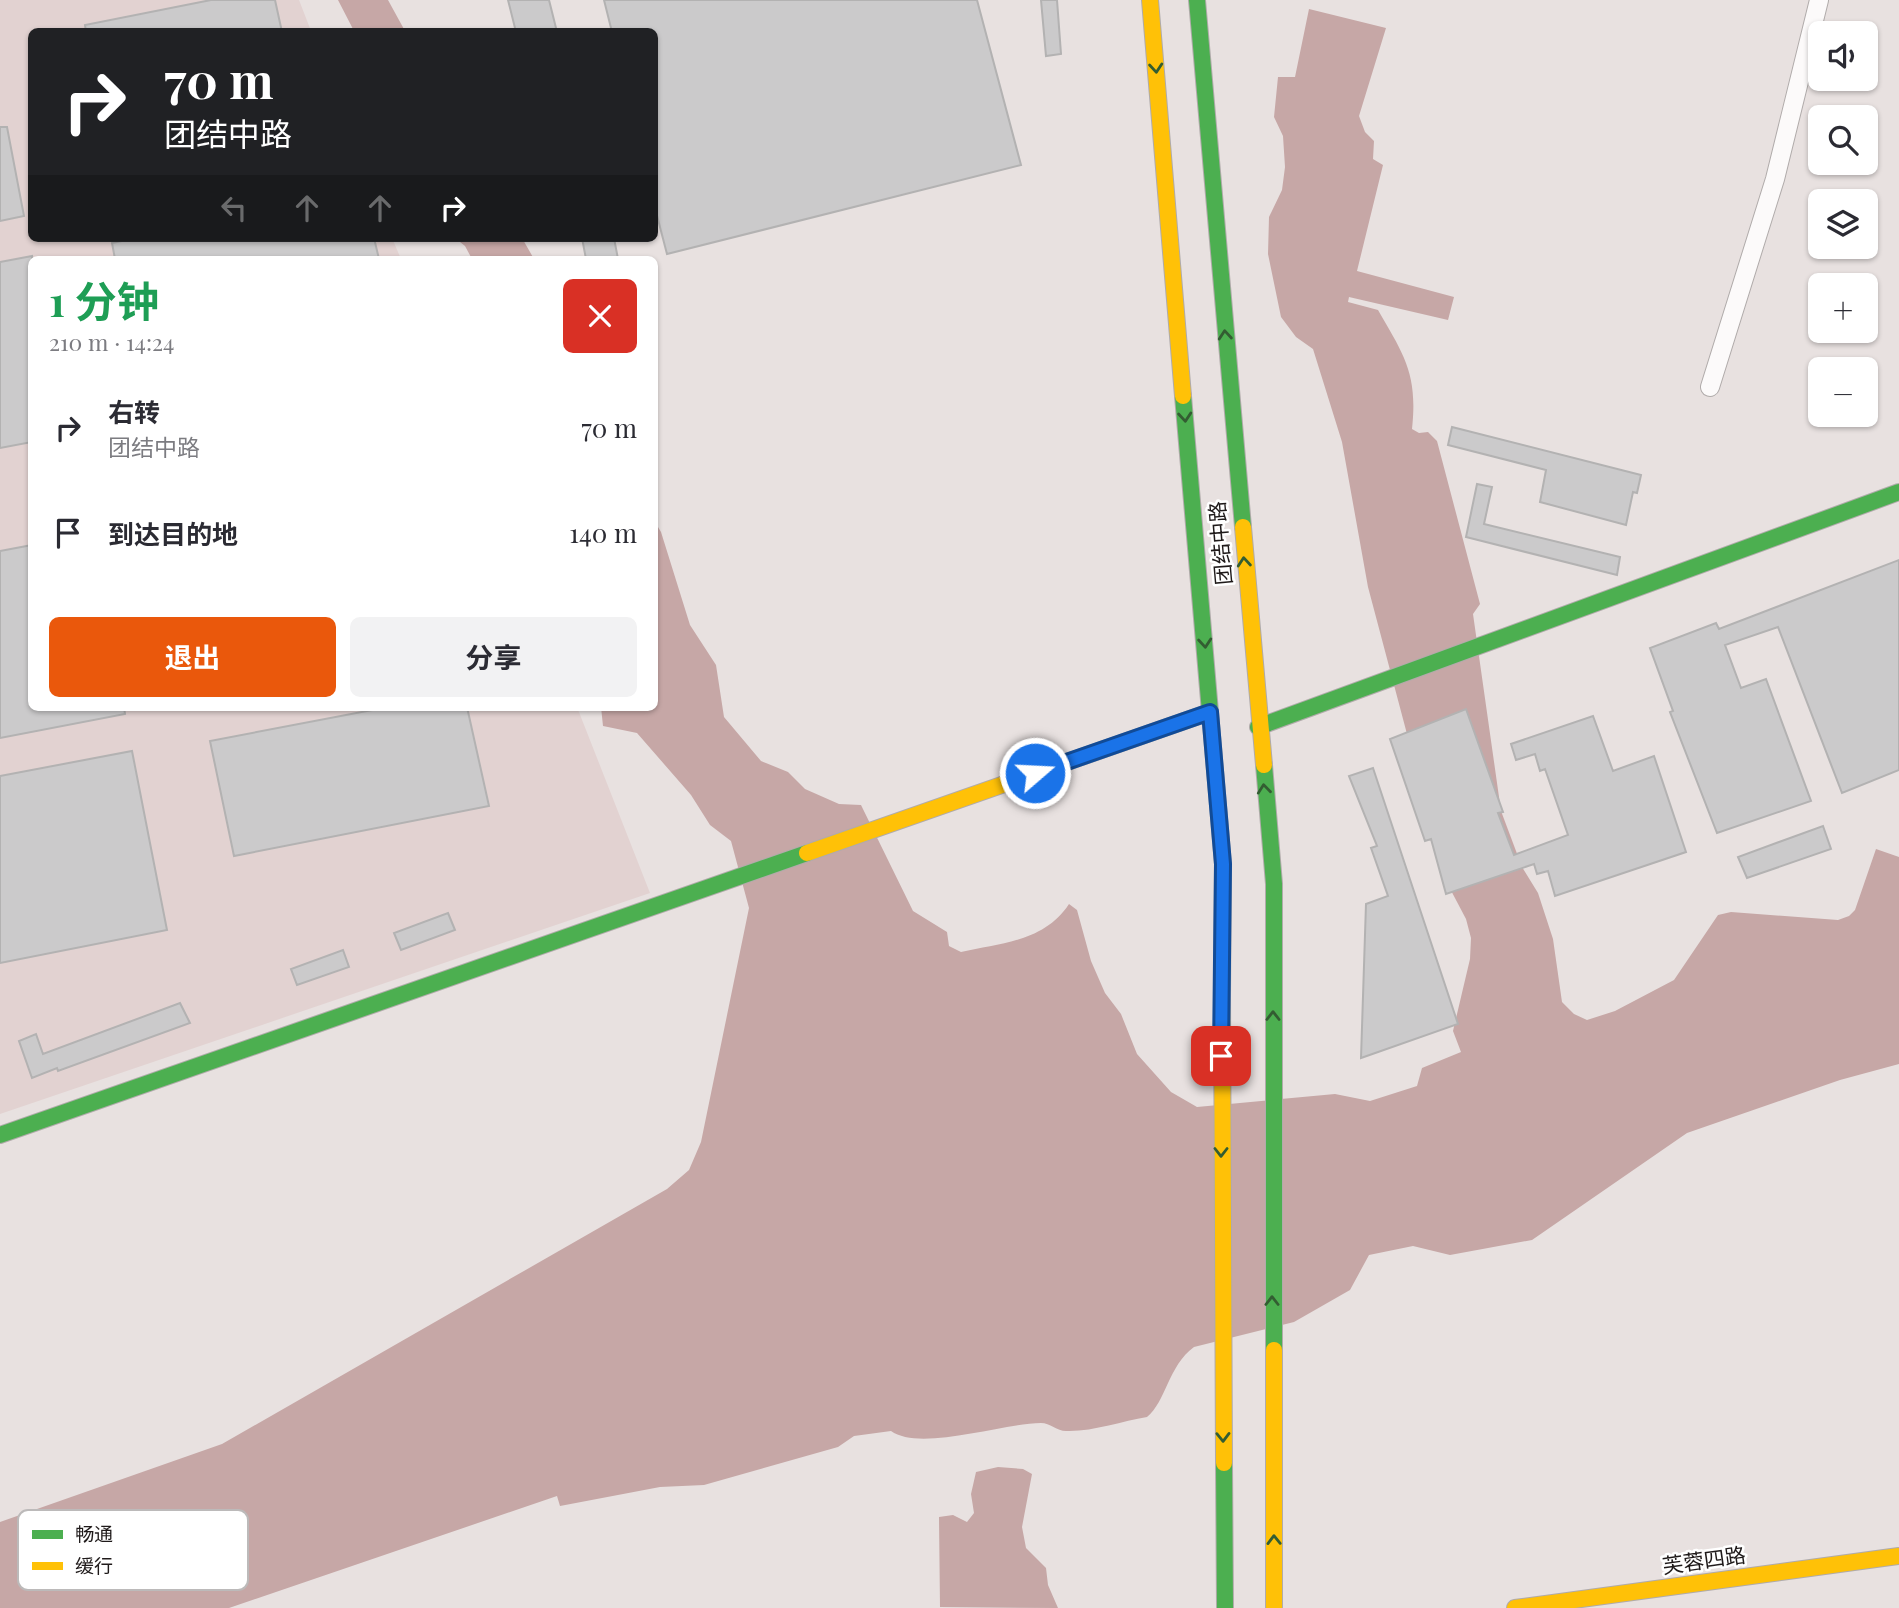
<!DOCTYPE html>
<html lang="zh">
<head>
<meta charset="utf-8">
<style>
  :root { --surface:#fff; --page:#f2f2f3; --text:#2b2b33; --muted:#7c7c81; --accent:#ea580c }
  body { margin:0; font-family:"Playfair Display","Noto Sans SC",serif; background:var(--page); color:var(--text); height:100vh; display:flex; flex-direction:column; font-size:26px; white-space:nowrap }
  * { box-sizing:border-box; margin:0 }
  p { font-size:23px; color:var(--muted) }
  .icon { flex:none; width:38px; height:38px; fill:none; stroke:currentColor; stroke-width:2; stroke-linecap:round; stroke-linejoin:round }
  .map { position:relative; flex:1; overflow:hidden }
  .details { position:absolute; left:28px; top:256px; width:630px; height:455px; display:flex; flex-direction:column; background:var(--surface); border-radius:10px; box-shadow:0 2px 5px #0004 }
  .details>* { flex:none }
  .banner { position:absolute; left:28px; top:28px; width:630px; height:214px; border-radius:10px; box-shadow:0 2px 5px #0004; background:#202124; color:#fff; overflow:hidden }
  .fabs { position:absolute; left:1808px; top:21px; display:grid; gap:14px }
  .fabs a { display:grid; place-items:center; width:70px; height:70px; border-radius:10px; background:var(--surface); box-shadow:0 2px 5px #0004; font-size:35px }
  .pin { position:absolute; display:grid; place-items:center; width:60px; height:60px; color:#fff; margin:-30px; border-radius:14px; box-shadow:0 4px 10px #0006 }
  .me { position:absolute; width:77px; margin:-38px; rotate:71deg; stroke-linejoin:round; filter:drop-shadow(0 0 5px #0008) }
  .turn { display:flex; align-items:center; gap:24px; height:147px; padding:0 21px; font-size:32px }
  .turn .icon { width:91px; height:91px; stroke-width:2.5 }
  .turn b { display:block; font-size:49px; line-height:60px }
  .lanes { display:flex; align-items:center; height:66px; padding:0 21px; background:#0003; justify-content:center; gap:35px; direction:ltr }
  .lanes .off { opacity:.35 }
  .round { display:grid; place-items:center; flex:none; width:74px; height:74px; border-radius:10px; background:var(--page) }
  .summary { display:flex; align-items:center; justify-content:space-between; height:119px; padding:0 21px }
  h1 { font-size:42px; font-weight:700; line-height:52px; color:#1e9e55 }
  .primary-button { display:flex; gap:14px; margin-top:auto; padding:14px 21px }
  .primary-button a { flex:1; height:80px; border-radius:10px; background:var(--accent); color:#fff; font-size:28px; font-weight:700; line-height:80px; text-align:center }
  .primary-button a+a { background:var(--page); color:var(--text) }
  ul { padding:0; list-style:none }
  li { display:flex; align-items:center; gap:21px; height:105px; padding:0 21px }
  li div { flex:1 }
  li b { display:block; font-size:26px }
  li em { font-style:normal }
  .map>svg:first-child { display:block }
  .built { fill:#e2d2d1 }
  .water { fill:#c6a7a6 }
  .building { fill:#cbcacb; stroke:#b3b2b2; stroke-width:2 }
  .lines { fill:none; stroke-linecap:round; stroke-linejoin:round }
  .street-casing { stroke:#b0abaa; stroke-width:20 }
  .fast-casing { stroke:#b0abaa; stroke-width:18 }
  .slow-casing { stroke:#b0abaa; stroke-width:18 }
  .street { stroke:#fcfafa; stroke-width:18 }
  .fast { stroke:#4caf50; stroke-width:16 }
  .slow { stroke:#ffc107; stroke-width:16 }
  .oneway { stroke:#335d32 }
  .route-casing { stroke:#114b97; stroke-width:18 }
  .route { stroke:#1a73e8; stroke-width:12 }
  .labels { text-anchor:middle; stroke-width:5; stroke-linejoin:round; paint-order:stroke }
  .street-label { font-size:21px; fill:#1f1a1a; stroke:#fff }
  .key { fill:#fff; stroke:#bcbaba; stroke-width:2 }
  .key-label { font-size:19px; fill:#1f1a1a }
</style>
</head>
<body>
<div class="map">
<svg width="1899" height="1608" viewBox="0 0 1899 1608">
  <rect width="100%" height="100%" fill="#e8e1e0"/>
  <path class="built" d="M0,0H299L311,31L32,32V238H392L401,259H32V707H577L650,893L0,1114Z"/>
  <path class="water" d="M338,0H388L405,31H354Z
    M1309,9L1386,28L1359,116L1365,132L1374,141L1373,159L1383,165L1357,271L1454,297L1448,320L1349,297L1348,302L1378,310C1404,355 1418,374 1412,429L1419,433L1428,432L1437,441L1480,604L1473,614L1501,811L1522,867L1538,893L1553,939L1562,1002L1574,1014L1587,1020L1615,1011L1674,980L1718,915L1731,912L1838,920L1849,916L1855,910L1876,849L1899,857V1064L1840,1080L1687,1133L1532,1240L1450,1255L1413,1246L1369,1255L1350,1290L1294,1322L1194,1347C1168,1366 1166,1402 1147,1417C1122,1421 1092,1432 1066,1431C1057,1431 1050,1423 1041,1423C1003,1423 920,1452 891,1431L854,1436L838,1447L704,1485L660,1487L560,1506L557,1496L229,1608H0V1522L222,1444L667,1189L689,1170L701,1142L749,908L731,841L710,825L691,795L637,733L603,726L601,707H654L655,522L661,532L690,625L716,665L724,717L761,761L788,772L805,789L839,804L861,805L913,911L947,932L949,946L961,952C1002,943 1045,941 1069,904L1077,910L1091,961L1105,993L1121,1014L1137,1054L1171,1092L1197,1107L1335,1094L1370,1101L1417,1086L1422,1068L1461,1052L1453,1031L1470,959L1471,938L1466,919L1446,881L1368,587L1342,442L1313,349L1296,337L1281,317L1268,254L1269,217L1282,190L1285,167L1283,136L1274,117L1278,77H1295Z
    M455,238H522L534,259H472L465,246Z
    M998,1467L1023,1469L1032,1474L1022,1527L1026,1548L1046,1568L1048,1585L1058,1608L940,1607L939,1517L953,1515L967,1522L974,1513L971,1494L976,1472Z"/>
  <path class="building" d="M211,0H275L282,32H86L85,25Z
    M508,0H549L557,32H516Z
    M604,0H977L1021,165L667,254L654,204V32H612Z
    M1041,0H1057L1061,54L1046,56Z
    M0,127H7L24,216L0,221Z
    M136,238H374L379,259H115L112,243Z
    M582,238H614L618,259H586Z
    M32,256V442L0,448V262Z
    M1452,427L1641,475L1637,493L1633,492L1626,525L1540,502L1546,470L1448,445Z
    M1477,484L1492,487L1484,524L1620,557L1617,575L1466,537Z
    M32,545V707H124L125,714L0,738V551Z
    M1899,560V770L1842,793L1778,627L1725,645L1741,688L1766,679L1811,801L1717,833L1670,712L1673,711L1650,648L1716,623L1719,629Z
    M388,707H467L489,806L234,856L210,741Z
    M1466,709L1503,812L1498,813L1514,855L1568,835L1545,769L1540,771L1535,754L1516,760L1511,744L1593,716L1613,771L1654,756L1686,852L1555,896L1548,871L1537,874L1534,864L1446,894L1431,839L1425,841L1390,739Z
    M132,751L167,930L0,963V776Z
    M1373,768L1458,1024L1361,1058L1366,904L1388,896L1371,848L1377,846L1349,776Z
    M1823,826L1831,849L1747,878L1738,857Z
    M448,913L455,930L401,950L394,933Z
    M343,950L349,967L297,985L291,969Z
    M180,1003L190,1023L58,1071L57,1068L32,1078L19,1041L36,1034L43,1054Z"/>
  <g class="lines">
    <defs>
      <path id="street" d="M1710,387L1775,179L1819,0"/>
      <path id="fast" d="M1197,0L1243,527
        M1183,396L1223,864L1222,995
        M1258,727L1899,492
        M1264,765L1274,884V1350
        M0,1135L807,853
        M1224,1463L1225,1608"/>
      <path id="slow" d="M1150,0L1183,396
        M1243,527L1264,765
        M807,853L1210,712
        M1222,995L1224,1463
        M1274,1350V1608
        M1515,1608L1899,1556"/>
    </defs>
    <use href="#street" class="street-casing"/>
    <use href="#fast" class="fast-casing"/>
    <use href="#slow" class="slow-casing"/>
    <use href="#street" class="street"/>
    <use href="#fast" class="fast"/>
    <use href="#slow" class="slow"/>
  </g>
  <defs><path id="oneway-chevron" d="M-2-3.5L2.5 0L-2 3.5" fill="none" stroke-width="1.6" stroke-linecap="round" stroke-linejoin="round" transform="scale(1.75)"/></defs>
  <g class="oneway">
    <use href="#oneway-chevron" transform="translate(1156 68) rotate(85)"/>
    <use href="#oneway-chevron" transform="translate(1225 335) rotate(-95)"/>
    <use href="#oneway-chevron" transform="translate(1185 417) rotate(85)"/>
    <use href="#oneway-chevron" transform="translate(1244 562) rotate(-95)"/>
    <use href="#oneway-chevron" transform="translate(1205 643) rotate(85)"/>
    <use href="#oneway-chevron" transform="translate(1264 789) rotate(-96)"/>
    <use href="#oneway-chevron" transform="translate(1273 1016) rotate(-90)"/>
    <use href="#oneway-chevron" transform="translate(1221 1152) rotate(90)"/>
    <use href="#oneway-chevron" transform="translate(1272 1301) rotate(-90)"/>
    <use href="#oneway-chevron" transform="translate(1223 1437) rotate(89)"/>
    <use href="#oneway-chevron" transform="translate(1274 1540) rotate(-91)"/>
  </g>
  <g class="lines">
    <defs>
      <path id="route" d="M1035,773L1210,712L1223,864L1221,1056"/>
    </defs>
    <use href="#route" class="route-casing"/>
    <use href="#route" class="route"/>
  </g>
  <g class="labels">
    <g class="street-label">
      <text transform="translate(1221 543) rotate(-95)" y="7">团结中路</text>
      <text transform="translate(1704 1561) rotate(-8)" y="7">芙蓉四路</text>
    </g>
  </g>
  <rect x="18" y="1510" width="230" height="80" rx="10" class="key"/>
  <rect x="32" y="1530" width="31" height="9" fill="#4caf50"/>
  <rect x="32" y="1562" width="31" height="8" fill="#ffc107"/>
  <g class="key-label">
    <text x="75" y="1541">畅通</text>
    <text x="75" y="1573">缓行</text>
  </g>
</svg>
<div class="fabs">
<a><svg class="icon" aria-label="sound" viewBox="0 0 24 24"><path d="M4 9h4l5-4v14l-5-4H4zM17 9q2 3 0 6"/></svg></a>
<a><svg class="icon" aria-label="search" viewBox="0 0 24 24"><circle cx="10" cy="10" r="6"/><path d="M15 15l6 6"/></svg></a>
<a><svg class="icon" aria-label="layers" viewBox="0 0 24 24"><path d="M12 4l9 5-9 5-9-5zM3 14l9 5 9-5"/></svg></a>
<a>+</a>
<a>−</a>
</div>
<div class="pin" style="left:1221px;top:1056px;background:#d93025"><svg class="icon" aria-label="arrive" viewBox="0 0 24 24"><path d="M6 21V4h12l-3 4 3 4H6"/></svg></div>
<svg class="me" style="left:1035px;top:773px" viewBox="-20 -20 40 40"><circle r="17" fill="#1a73e8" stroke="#fff" stroke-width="3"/><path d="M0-11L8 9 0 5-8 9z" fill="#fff"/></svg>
<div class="banner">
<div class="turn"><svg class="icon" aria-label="right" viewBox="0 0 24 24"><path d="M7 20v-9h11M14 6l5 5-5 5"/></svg><div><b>70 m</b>团结中路</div></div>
<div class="lanes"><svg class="icon off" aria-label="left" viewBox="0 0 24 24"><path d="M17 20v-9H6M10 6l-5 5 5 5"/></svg><svg class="icon off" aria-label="ahead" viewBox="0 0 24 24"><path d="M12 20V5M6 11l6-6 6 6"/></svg><svg class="icon off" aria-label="ahead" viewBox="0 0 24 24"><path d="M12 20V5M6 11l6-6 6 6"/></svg><svg class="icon" aria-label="right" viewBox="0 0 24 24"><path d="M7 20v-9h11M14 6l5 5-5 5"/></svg></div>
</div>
<section class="details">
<div class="summary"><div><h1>1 分钟</h1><p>210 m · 14:24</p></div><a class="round" style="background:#d93025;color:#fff"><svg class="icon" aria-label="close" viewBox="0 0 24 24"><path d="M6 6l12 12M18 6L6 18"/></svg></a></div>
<ul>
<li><svg class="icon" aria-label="right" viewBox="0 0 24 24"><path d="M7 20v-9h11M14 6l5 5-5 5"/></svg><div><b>右转</b><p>团结中路</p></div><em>70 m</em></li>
<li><svg class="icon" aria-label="arrive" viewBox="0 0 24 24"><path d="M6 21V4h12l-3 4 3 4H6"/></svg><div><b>到达目的地</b></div><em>140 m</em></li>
</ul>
<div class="primary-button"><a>退出</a><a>分享</a></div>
</section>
</div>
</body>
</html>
